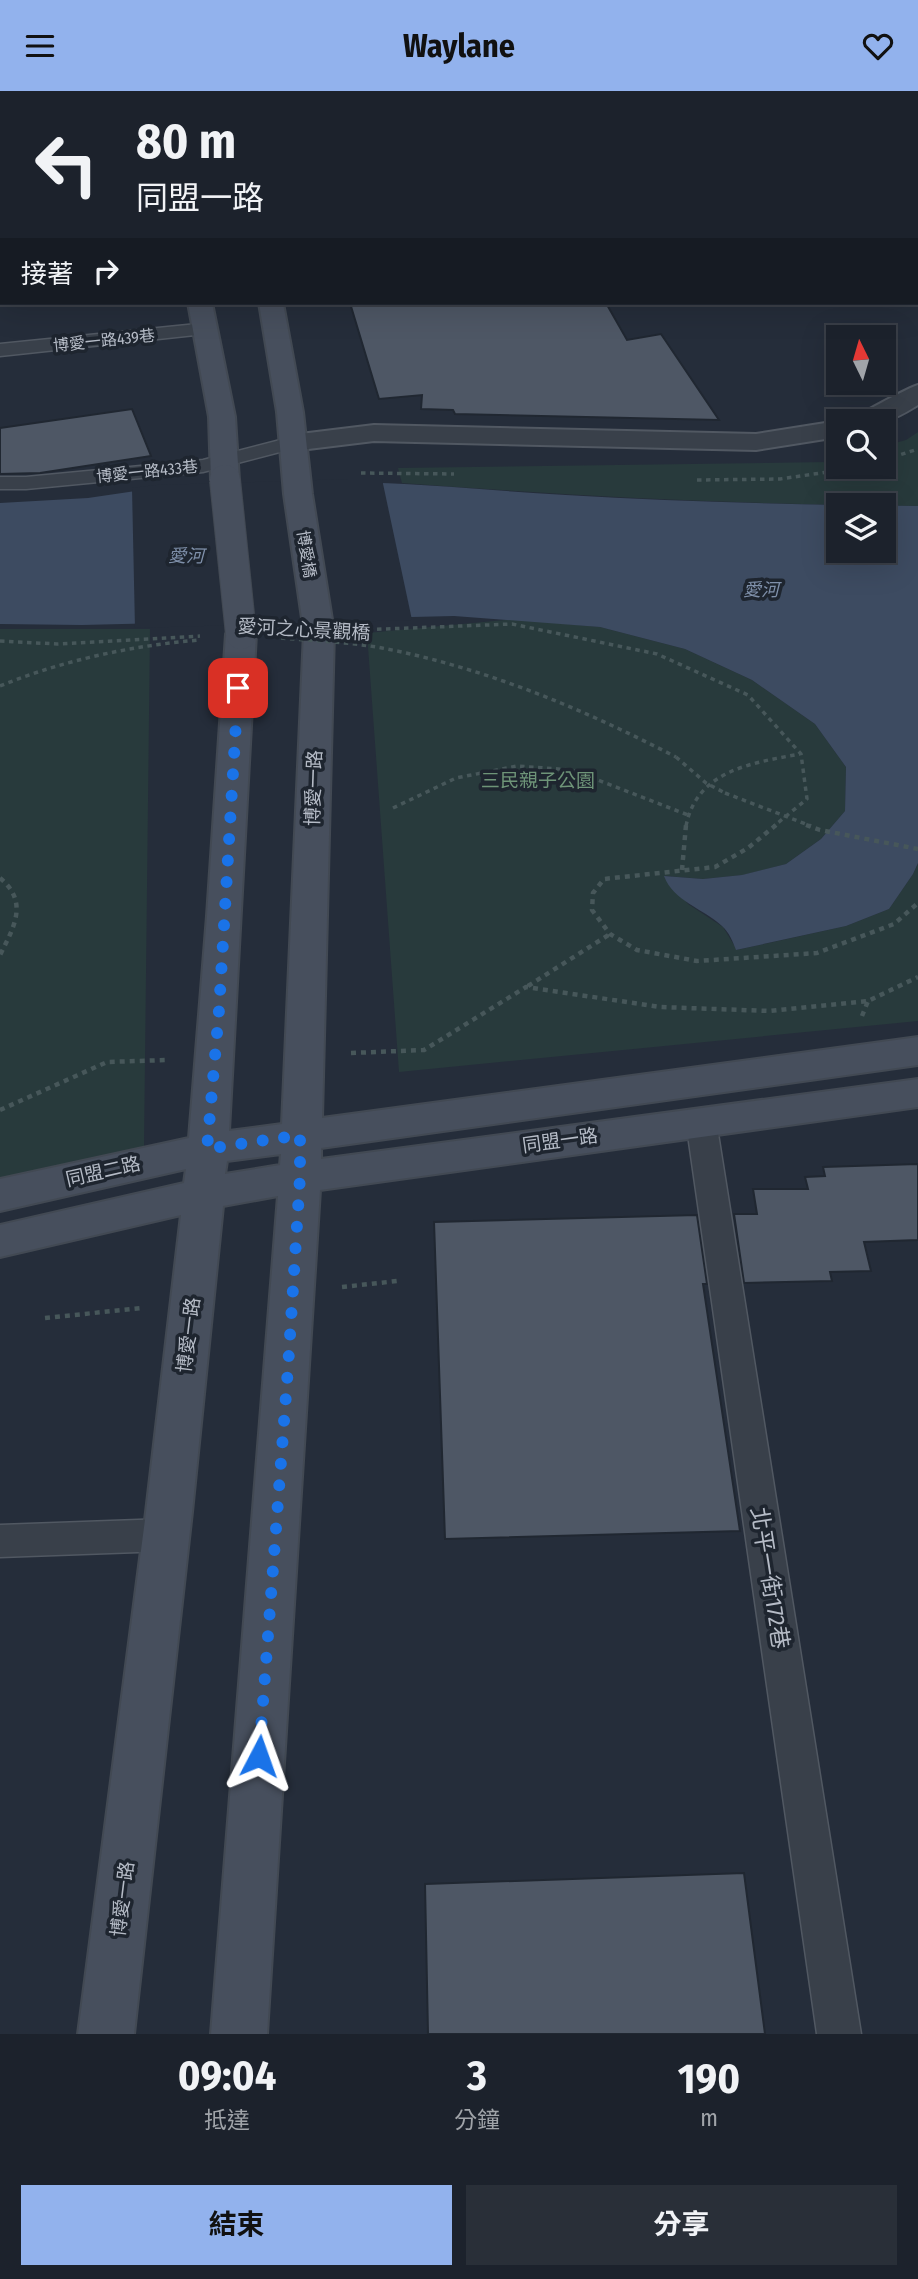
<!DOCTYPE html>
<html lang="zh-TW">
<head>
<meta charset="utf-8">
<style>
  :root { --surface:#1c222c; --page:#292f38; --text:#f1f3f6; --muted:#a0a4a9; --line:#3a3f48; --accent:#92b2ed }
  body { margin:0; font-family:"Fira Sans Condensed","Noto Sans TC",sans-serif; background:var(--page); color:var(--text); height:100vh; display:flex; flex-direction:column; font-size:26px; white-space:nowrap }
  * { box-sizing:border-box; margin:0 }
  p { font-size:23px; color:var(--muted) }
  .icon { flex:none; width:38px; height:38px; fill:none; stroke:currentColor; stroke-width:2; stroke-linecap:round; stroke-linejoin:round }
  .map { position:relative; height:1943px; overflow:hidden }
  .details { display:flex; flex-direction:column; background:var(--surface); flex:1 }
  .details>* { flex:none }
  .guide { position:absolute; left:0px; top:0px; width:919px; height:214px; box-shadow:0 7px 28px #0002,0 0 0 2px var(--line); background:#1c222c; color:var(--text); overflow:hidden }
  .needle { width:46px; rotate:355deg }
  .buttons { position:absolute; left:826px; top:234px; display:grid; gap:14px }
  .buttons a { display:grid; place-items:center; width:70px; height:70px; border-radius:0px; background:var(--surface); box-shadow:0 7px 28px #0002,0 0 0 2px var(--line); font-size:35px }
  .pin { position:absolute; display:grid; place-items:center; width:60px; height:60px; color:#fff; margin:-30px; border-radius:14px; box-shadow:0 4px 10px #0006 }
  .me { position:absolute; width:77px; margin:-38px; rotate:4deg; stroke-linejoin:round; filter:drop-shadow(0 0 5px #0008) }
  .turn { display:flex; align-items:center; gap:24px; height:147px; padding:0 21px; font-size:32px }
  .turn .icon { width:91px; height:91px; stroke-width:2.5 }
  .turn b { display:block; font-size:49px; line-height:60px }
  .then { display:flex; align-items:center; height:66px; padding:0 21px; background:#0003; gap:14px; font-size:26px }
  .eta { display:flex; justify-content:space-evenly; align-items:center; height:119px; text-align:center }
  .eta b { font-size:42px; font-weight:700; line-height:49px }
  .cta { display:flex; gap:14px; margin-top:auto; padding:14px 21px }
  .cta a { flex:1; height:80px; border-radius:0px; background:var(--accent); color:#111; font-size:28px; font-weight:700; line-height:80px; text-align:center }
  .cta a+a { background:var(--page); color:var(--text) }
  header { display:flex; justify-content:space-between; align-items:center; height:91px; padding:0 21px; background:var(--accent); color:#111; font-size:32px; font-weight:700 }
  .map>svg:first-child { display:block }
  .green { fill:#283a3c }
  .water { fill:#3d4b61; fill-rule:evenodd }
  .pier { fill:#252d3a }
  .building { fill:#4e5765; stroke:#202731; stroke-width:2 }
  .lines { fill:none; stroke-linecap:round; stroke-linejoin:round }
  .lane-casing { stroke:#515862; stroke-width:3 }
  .street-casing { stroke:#515862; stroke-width:4 }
  .secondary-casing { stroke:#424953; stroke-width:4 }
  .path-far1 { stroke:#47575a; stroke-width:3.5; stroke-dasharray:4.5 4.5; stroke-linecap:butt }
  .path { stroke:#47575a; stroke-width:4.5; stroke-dasharray:5 5; stroke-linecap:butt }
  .lane { fill:#39404a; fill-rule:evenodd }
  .street { fill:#39404a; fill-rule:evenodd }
  .secondary { fill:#474f5d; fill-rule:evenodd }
  .secondary-bridge-casing { stroke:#424953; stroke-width:32; stroke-linecap:butt }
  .path-bridge-far1 { stroke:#47575a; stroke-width:3.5; stroke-dasharray:4.5 4.5; stroke-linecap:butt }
  .path-bridge { stroke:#47575a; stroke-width:4.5; stroke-dasharray:5 5; stroke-linecap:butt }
  .secondary-bridge { stroke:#474f5d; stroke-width:30 }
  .route { stroke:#1a73e8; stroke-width:12; stroke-dasharray:0 21.6 }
  .labels { text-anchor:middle; stroke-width:7; stroke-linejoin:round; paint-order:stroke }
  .far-street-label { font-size:16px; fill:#b5bbc6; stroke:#1e252f }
  .far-water-label { font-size:18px; font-style:italic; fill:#7f90aa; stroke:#1e252f }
  .street-label { font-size:19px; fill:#b5bbc6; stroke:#1e252f }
  .park-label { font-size:19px; fill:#6e9478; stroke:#1e252f }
  .near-street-label { font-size:23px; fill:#b5bbc6; stroke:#1e252f }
</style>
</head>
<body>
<header><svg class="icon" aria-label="menu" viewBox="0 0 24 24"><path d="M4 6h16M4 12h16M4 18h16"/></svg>Waylane<svg class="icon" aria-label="heart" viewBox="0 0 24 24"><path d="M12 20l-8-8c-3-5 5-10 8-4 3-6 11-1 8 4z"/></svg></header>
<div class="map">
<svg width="918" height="1943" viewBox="0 0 918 1943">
  <rect width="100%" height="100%" fill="#252d3a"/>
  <path class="green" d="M918,341V415C745,414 574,405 402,392L398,377L829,371L838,368V376H884V355L906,349Z
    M514,528L600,536L685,558L752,589L815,633L846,676L845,720L821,748L786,773L743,784L703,788L665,785L688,813L723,836L737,859L846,835L889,818L913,783L918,772V930L399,981L367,542Z
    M0,538H150L144,1055L0,1099Z"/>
  <path class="water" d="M348,391C421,392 493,400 566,404C683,411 801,414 918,415V772L913,783L889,818L846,835L736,859C733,851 729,841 722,835C703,817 674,811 664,785L703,788L742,784L786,773L821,748L845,720L846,676L815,633L752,589L685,558L600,536L454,525L82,534L0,533V412L88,407L156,397ZM838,415H884V460H838Z"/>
  <path class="pier" d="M348,388H382L412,529L135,537L132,397L156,394Z"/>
  <path class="building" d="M350,212H606L627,249L661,243L719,329L455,323L453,319L421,318L422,304L379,308Z
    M132,318L151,365L40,382L0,383V337Z
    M918,1073V1149L864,1151L871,1180L830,1181L832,1190L744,1192L734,1123H757L753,1098H808L805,1086L825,1085L823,1076Z
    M697,1124L707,1193H703L740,1440L445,1448L434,1131Z
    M744,1782L765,1943H428L425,1793Z"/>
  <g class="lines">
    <defs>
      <path id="lane" d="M644,0H662L663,2H645Z
        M207,232L217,238L214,242L0,265V253Z
        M292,346L299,348L303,352L299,356L203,381L26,398H0V386H26L203,369Z
        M701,1019L712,1022L716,1030L861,1943H817L686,1030L690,1022Z
        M166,1428L179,1433L184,1444L179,1455L166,1460L0,1466V1434Z"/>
      <path id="street" d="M824,0H844L845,2H824Z
        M0,123H2V137H0Z
        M917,165H918V180H917Z
        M918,294V314C887,333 885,331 850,331C853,326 910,296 918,294Z
        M838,330L841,331H838V346L756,359L374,350L292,360L282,358L278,352L282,346L292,344L374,334L756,343Z"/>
      <path id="secondary" d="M124,0H144L145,2H124Z
        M191,0H211L212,2H191Z
        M917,74H918V88H917Z
        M188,212H212L235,326L239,389L235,395L225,397L215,395L211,389L209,326Z
        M259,212H283L303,321L312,403L334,541L322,1027L918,946V974L321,1057V1068L918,988V1016L320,1099L267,1943H211L278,1105L223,1115L192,1421L134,1943H78L146,1421L181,1124L0,1166V1134L184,1092L186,1078L0,1120V1088L189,1047L207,825L226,543L230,536L241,534L252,536L256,543L229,1040L282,1033L304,541L284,403L277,321ZM281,1063L280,1074L225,1083L227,1070Z"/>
    </defs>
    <use href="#lane" class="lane-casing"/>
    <use href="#street" class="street-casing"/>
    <use href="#secondary" class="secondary-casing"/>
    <path class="path-far1" d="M884,369L918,358
      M361,382L454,383
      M697,389L780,388L862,376
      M359,539L512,533L657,563L748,604L801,663L807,708L774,735
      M0,550L57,553L200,545
      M676,666L706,692L725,702
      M393,717L456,687L517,675L572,679L688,724
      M686,735C697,679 752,672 800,663"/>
    <path class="path" d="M776,734L748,757L715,776L604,788L593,802L592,819L610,843L637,859L697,870L817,862L894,833L918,812
      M682,779L686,734
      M0,787C29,811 14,836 0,864
      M528,895L610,843
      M862,925L868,910
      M351,962L424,959L526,896L660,916L770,920L868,910L918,886
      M0,1019L107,971L167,969
      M342,1196L397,1190
      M45,1227L142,1217"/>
    <use href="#lane" class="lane"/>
    <use href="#street" class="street"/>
    <use href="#secondary" class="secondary"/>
    <defs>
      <path id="secondary-bridge" d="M225,389L241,543"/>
    </defs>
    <use href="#secondary-bridge" class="secondary-bridge-casing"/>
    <path class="path-bridge-far1" d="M281,547C315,550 349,551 382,557C486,577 583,618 676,666
      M0,595C64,569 130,555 199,549
      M725,702L811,735"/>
    <path class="path-bridge" d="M806,734L820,739L918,758"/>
    <use href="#secondary-bridge" class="secondary-bridge"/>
  </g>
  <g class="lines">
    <path class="route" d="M238,597L219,919L207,1058L300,1044V1086L288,1277L259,1665"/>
  </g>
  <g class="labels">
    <g class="far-street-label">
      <text transform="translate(104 249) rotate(-6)" y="6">博愛一路439巷</text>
      <text transform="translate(147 380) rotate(-6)" y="6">博愛一路433巷</text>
      <text transform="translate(307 463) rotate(81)" y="6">博愛橋</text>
    </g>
    <g class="far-water-label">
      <text transform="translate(186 465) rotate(1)" y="6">愛河</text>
      <text x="761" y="505">愛河</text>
    </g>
    <g class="street-label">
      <text transform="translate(304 538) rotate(3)" y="7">愛河之心景觀橋</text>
      <text transform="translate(313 697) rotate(-88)" y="7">博愛一路</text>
      <text transform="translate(560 1049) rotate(-8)" y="7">同盟一路</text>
      <text transform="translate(103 1080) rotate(-13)" y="7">同盟二路</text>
      <text transform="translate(188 1244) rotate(-83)" y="7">博愛一路</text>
      <text transform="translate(122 1808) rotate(-83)" y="7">博愛一路</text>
    </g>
    <g class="park-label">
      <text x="538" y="696">三民親子公園</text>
    </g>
    <g class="near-street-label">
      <text transform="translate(770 1487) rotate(81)" y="8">北平一街172巷</text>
    </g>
  </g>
</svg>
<div class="buttons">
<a><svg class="needle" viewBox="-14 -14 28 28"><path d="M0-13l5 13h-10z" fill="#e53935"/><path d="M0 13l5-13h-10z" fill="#a0a4a9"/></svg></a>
<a><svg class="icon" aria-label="search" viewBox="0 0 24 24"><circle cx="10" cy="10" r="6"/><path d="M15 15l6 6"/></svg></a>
<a><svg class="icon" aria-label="layers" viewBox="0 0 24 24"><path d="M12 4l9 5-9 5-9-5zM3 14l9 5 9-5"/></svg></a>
</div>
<div class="pin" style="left:238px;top:597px;background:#d93025"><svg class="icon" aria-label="arrive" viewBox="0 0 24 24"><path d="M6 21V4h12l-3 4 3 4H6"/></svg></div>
<svg class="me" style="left:259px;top:1665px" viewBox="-20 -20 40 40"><path d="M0-17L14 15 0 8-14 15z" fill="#1a73e8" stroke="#fff" stroke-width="4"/></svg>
<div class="guide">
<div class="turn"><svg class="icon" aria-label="left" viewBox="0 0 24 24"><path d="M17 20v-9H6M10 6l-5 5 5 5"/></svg><div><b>80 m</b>同盟一路</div></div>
<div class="then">接著<svg class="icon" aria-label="right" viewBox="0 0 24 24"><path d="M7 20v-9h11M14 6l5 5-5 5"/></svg></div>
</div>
</div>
<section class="details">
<div class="eta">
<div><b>09:04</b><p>抵達</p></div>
<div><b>3</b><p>分鐘</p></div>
<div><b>190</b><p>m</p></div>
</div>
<div class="cta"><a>結束</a><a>分享</a></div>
</section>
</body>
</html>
